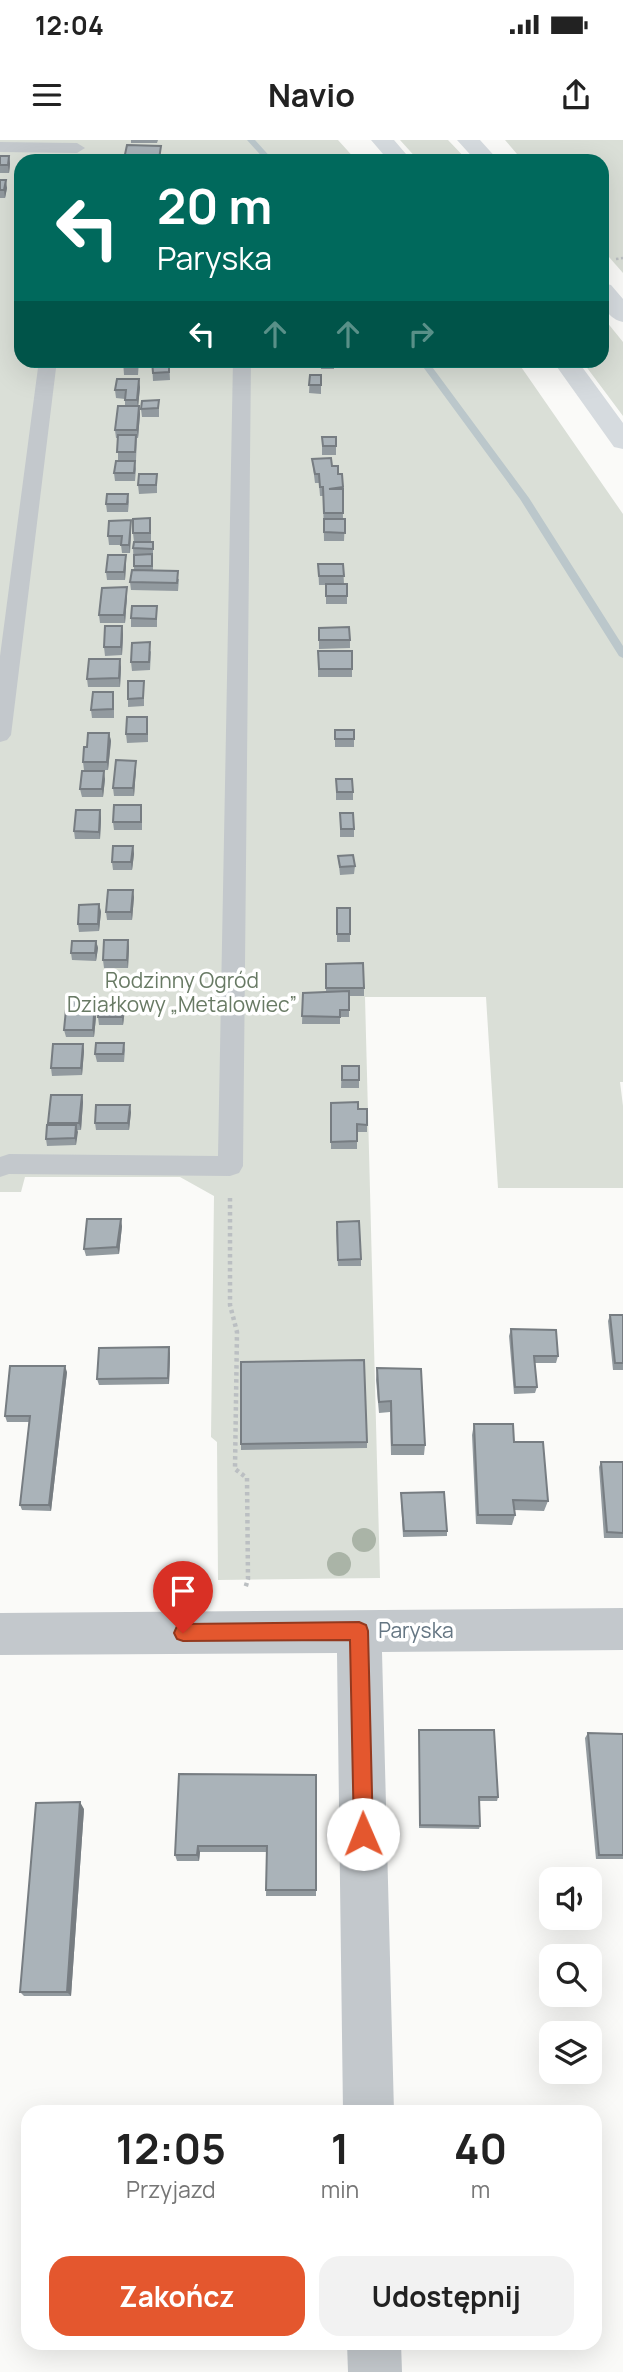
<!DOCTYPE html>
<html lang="pl">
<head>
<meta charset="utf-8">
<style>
  :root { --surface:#fff; --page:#f2f2f2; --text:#222; --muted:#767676; --accent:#e4572e }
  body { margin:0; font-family:Manrope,sans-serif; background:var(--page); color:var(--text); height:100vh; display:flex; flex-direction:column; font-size:26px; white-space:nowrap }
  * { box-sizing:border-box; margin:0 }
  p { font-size:23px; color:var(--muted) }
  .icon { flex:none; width:38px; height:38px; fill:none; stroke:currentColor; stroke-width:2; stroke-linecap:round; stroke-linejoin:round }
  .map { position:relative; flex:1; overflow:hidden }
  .drawer { position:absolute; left:21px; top:1965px; width:581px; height:245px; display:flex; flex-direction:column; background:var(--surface); border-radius:21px; box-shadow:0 7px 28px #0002 }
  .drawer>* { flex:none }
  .banner { position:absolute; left:14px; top:14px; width:595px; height:214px; border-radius:21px; box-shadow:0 7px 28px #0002; background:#00695c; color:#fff; overflow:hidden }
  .controls { position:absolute; left:539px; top:1727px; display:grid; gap:14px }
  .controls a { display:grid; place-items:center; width:63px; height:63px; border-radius:14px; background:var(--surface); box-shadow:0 7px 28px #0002; font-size:35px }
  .pin { position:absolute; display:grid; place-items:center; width:60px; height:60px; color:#fff; margin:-72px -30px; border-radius:50% 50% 50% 0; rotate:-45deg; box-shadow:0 0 7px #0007 }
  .pin .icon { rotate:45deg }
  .me { position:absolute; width:77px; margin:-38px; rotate:359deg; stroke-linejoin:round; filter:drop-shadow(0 0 5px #0008) }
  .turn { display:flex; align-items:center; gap:24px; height:147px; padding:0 28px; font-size:32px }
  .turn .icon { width:91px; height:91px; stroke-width:2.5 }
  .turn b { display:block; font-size:49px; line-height:60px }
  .lanes { display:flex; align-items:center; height:66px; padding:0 28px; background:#0003; justify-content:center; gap:35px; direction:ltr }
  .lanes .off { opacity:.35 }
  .eta { display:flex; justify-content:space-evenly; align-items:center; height:119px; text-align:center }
  .eta b { font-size:42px; font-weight:700; line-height:49px }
  .action { display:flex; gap:14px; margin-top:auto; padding:14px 28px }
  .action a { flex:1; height:80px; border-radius:21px; background:var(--accent); color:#fff; font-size:28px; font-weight:700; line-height:80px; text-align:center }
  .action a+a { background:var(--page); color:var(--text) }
  .status { display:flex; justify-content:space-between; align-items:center; height:49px; padding:0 35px; background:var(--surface); direction:ltr }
  .status svg { height:19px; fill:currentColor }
  header { display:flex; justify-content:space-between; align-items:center; height:91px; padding:0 28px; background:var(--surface); font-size:32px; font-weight:700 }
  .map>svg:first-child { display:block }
  .green { fill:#dadfd7 }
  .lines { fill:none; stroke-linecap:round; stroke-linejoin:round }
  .stream { fill:#bbc7cb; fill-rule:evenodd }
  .path-far1 { stroke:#bbbfc2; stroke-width:2.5; stroke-dasharray:2.5 2.5; stroke-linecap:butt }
  .path { stroke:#bbbfc2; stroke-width:4.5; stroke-dasharray:3.5 3.5; stroke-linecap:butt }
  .lane { fill:#c3c8cc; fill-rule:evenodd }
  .street { fill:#c3c8cc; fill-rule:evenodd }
  .highway { fill:#d6dbdf; fill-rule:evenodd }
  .tree { fill:#aab4a7 }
  .wall { fill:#929a9f }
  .shaded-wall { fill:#777d82 }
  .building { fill:#aab3b9; stroke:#777d82; stroke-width:2 }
  .route { fill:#e4572e; stroke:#94391e; stroke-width:2 }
  .labels { text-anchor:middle; stroke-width:7; stroke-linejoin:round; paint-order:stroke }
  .park-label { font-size:21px; fill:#687a64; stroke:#fff }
  .street-label { font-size:21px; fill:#657683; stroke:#fff }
</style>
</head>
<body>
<div class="status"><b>12:04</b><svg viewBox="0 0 49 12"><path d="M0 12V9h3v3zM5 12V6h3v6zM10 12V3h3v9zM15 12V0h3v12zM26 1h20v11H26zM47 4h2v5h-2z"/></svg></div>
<header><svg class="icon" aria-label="menu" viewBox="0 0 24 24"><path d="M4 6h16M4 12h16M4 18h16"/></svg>Navio<svg class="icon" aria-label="share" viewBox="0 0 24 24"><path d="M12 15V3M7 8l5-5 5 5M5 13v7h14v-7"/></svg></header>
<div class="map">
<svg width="623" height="2232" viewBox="0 0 623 2232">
  <rect width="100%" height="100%" fill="#fafaf8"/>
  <path class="green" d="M0,0H338L357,21H21V220L517,221L623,374V942H620L623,966V1048H498L486,857H365L380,1438L218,1440L217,1302L211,1297L214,1056L180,1037H25L21,1052H0Z
    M400,0H448L468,21H419Z
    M505,0H623V133L602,109V21H523Z
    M602,176L623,202V276L582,221L602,220Z"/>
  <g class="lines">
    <path class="stream" d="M247,0H255L274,21H266Z
      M418,220H427L529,358L623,506V518L619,516L520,359Z"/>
    <path class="path-far1" d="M616,119L623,118"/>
    <path class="path" d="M230,1058V1165L237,1192L235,1329L247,1338L248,1439L245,1449"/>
    <path class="lane" d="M0,2L77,3L85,8L77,13L0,12Z
      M39,220H57L11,595L7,600L0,602V516Z
      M233,220H251L243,1026L239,1033L230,1036L9,1034L0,1037V1017L9,1014L218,1016Z"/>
    <path class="street" d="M623,1468V1510L382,1512L394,1972H343L337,1513L0,1515V1473Z
      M347,2203H401L402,2232H348Z"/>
    <path class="highway" d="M371,0H394L412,21H389Z
      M457,0H480L499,21H476Z
      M602,143L611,145L623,159V182C603,177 602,161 602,143Z
      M552,220H577L623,283V309L614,307Z"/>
  </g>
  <g class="tree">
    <circle cx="364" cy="1400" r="12"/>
    <circle cx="339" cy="1424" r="12"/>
  </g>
  <path class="wall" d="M131,0H158L157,3H131Z
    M161,6L160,21H125L124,19Z
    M0,16H9L10,24L9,33H0Z
    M0,40L7,48L5,58H0Z
    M123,220H139L138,235H124Z
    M169,220L170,240L153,241L152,221Z
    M321,220H334V229H321Z
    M310,235H321V254L309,253Z
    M140,247L138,266H139L140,274L138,298H137L136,320H118V298H116L115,290L125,266V259L116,258L115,250Z
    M159,260V277H142L141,269Z
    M322,297H336V315H322Z
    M312,319L332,326L338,334H342L343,379H345L344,401H324L323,356H320L319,343H315Z
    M135,321L136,329L135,341H115L114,333Z
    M157,334V353L139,354L138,345Z
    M128,354L129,362L128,372H107L106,364Z
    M151,386V401L134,402L133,393Z
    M131,389L130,413H122L121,405H109L108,396Z
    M153,402V431L179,439L178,451L131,450L130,442L134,430L133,408Z
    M126,415V424L125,440H107L106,432Z
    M318,424H343L344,444H347V464H326V445H319Z
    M127,447V456L125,483H100L99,475Z
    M157,466V487H131V478Z
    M122,486L123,494L122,515L105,516L104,507Z
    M319,488L350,500V508L319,509Z
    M151,511L150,530L132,531L131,522Z
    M318,511H352V537H318Z
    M121,527L120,547H88L87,539Z
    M144,541V566L128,567V559Z
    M113,552L114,560V578H92L91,570Z
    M148,585V602L127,603L126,594Z
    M335,590L354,599V607H335Z
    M109,593L111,601L108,630H84L83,622L87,607Z
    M136,621V629L134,656H114L113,648Z
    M105,639L103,657H82L80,649Z
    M336,639L353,652V660H336Z
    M100,670L101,678L100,699H75L74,691Z
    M142,673V690H114L113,682Z
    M340,673L354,689V697H340Z
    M133,706L134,714L132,730H113L112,722Z
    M338,716L355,726L354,734L340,735Z
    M134,757L132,780H107L106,772Z
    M99,764L101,772L99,791L79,792L78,784Z
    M337,768H350V802H337Z
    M128,800L129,807L128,828H104L103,820Z
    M96,801L98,808L96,821L72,820L71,813Z
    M326,824L364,848V856H349V877H340V884H302L303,853L326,852Z
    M97,867L94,897H66L64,890Z
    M125,869L123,885H99L98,877Z
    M124,903L125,910L124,922H97L95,914Z
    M83,904L84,911L82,935L52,936L51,928Z
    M342,926H359V948H341Z
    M82,955L83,962L81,990H77L76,1005L47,1006L46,999L48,983Z
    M331,963L358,969L367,985V992H357V1009H331Z
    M131,972L129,990H96L95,983Z
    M122,1086L119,1114L86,1116L84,1109Z
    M336,1089L361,1119V1126H338Z
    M610,1175H623V1230H613L608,1181Z
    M511,1189L558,1216L556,1223H535L537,1247L535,1253L514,1254L509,1196Z
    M170,1213L169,1244L99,1245L97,1239Z
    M377,1228L425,1305L424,1315H391L390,1272L379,1273L376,1240Z
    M67,1232L51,1371L22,1370L20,1365L29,1282H7L5,1276Z
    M474,1284L514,1302L548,1361L544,1371L514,1370L515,1375L512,1385L476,1384L472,1295Z
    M367,1302V1308L241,1310V1304Z
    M601,1322H623V1398H604L599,1327Z
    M401,1353L447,1391V1396L403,1397L401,1359Z
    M419,1590L498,1657L497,1661H479L480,1686L479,1689L419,1688Z
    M588,1593L623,1594V1719H596L585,1598Z
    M316,1635V1756H266L267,1712H200L199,1721H177L175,1715Z
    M84,1669L71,1856H24L20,1852Z"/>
  <path class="shaded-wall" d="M9,16L10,24L9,33L8,25Z
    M6,40L7,48L5,58L4,50Z
    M139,239L140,247L138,268L137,260Z
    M139,266L140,274L138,298L137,290Z
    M131,380V389L130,413L129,405Z
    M126,415V424L125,440L124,432Z
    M127,447V456L125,483L124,475Z
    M122,486L123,494L122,515L121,507Z
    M120,519L121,527L120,547L119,538Z
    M109,593L111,601L108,630L107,622Z
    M136,621V629L134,656L133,648Z
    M104,631L105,639L103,657L102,649Z
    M100,670L101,678L100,699L99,692Z
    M133,706L134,714L132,730L131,722Z
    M133,750L134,757L132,780L131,772Z
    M99,764L101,772L99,791L98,784Z
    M128,800L129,807L128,828L127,820Z
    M96,801L98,808L96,821L95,813Z
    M95,859L97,867L94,897L93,890Z
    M124,861L125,869L123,885L122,877Z
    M83,904L84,911L82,935L81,928Z
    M82,955L83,962L81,990L79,983Z
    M130,965L131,972L129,990L128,983Z
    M76,985L78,992L76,1005L75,998Z
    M121,1079L122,1086L119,1114L117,1107Z
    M169,1207L170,1213L169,1244L168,1238Z
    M65,1226L67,1232L51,1371L49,1365Z
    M80,1662L84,1669L71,1856L67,1852Z
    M198,1706L200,1712L199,1721L197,1715Z"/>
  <path class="building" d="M127,5L161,6L159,19H124Z
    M0,16H9L8,25H0Z
    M0,40H6L4,50H0Z
    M123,220H138L137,227H123Z
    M169,220V232L153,233L152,221Z
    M310,235H321V245H309Z
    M117,239H139L137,260H125L126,250H115Z
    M159,260L158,268L141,269L142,261Z
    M118,266H139L137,290H115Z
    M118,295H136L135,312H117Z
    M322,297H336V306H323Z
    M331,318L332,326H338V334H342L343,347L329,349H343V373H324L323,347H320L319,334H315L312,319Z
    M116,321H135L134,333H114Z
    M139,334H157L156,345H138Z
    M107,354H128L127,364H106Z
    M150,378V393H133V379Z
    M324,379H345V393L324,392Z
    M131,380L129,405H121L122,396H108L109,381Z
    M134,402H153V409L133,408Z
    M152,414V426H134V415Z
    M108,415H126L124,432H106Z
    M318,424H343L344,436H319Z
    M132,430L178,431L177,443L130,442Z
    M326,444H347V456H326Z
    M127,447L124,475H99L102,448Z
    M132,466H157L156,479L131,478Z
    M105,486H122L121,507H104Z
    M349,487L350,500H319V488Z
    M150,502L149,522H131L132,503Z
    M318,511H352V529H319Z
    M89,519H120L119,538L87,539Z
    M128,541H144L143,558L128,559Z
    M93,552H113V569L91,570Z
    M127,577H147V594H126Z
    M335,590H354V599H335Z
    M88,593H109L107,622H83L84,607H87Z
    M116,620L136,621L133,648H113Z
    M82,631H104L102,649H80Z
    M336,639H352L353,652H337Z
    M114,665H141V682H113Z
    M76,670H100L99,692L74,691Z
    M340,673H353L354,689H341Z
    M113,706H133L131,722H112Z
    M353,715L355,726L340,727L338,716Z
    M108,750H133L131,772H106Z
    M99,764L98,784H78L79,765Z
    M337,768H350V794H337Z
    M104,800H128L127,820H103Z
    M72,801H96L95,813H71Z
    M363,823L364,848H326V824Z
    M349,851V870H340V877L302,876L303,853Z
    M67,859H95L93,890H64Z
    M100,861H124L122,877H98Z
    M96,903H124L123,914H95Z
    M53,904H83L81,928H51Z
    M342,926H359V940H342Z
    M51,955H82L79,983H48Z
    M358,962V969H367V985L357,984V1001L331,1002V963Z
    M96,965H130L128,983H95Z
    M47,985H76L75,998L46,999Z
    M87,1079H121L117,1107L84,1109Z
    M359,1081L361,1119L338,1120L337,1082Z
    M610,1175H623V1223H615Z
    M511,1189L556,1190L558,1216H534L537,1247H515Z
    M169,1207L168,1238L97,1239L99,1208Z
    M364,1220L367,1302L241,1304V1222Z
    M10,1226H65L49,1365H20L30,1276H5Z
    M377,1228L421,1229L425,1305H392L391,1261L379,1262Z
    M474,1284H513L514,1302H543L548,1361L513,1360L515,1375H478Z
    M601,1322H623V1393L607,1392Z
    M444,1352L447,1391H404L401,1353Z
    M419,1590H494L498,1657H479L480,1686L420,1685Z
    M588,1593L623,1594V1715H599Z
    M179,1634L316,1635V1750H266L267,1706H198L197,1715H175Z
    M80,1662L67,1852H20L36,1663Z"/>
  <path class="route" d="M359,1482L366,1485L368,1491L373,1694L370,1701L363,1704L357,1701L354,1694L350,1500L183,1501L177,1499L174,1493L177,1486L183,1484Z"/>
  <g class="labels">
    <g class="park-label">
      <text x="182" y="848">Rodzinny Ogród<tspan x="182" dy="24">Działkowy „Metalowiec”</tspan></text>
    </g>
    <g class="street-label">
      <text x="416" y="1498">Paryska</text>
    </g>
  </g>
</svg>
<div class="controls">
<a><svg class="icon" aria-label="sound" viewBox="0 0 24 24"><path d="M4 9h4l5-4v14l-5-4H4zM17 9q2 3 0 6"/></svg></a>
<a><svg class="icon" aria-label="search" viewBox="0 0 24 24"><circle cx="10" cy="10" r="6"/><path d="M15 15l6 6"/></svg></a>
<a><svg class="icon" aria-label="layers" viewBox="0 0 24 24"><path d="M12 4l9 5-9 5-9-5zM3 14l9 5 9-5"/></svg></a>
</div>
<div class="pin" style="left:183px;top:1493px;background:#d93025"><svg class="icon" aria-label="arrive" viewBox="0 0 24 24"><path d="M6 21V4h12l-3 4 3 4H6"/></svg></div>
<svg class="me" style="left:363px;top:1694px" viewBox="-20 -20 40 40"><circle r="19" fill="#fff"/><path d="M0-13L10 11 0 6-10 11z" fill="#e4572e"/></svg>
<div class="banner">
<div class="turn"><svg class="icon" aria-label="left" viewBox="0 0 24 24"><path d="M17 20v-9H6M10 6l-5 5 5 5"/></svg><div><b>20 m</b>Paryska</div></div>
<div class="lanes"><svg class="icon" aria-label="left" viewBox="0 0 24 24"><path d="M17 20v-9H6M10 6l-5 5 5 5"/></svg><svg class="icon off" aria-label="ahead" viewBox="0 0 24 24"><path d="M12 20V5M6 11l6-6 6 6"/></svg><svg class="icon off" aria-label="ahead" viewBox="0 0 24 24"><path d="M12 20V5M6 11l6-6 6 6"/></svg><svg class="icon off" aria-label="right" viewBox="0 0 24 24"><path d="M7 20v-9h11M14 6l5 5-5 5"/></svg></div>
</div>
<section class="drawer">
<div class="eta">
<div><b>12:05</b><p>Przyjazd</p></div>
<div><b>1</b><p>min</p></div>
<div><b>40</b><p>m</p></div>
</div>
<div class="action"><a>Zakończ</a><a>Udostępnij</a></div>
</section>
</div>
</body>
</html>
